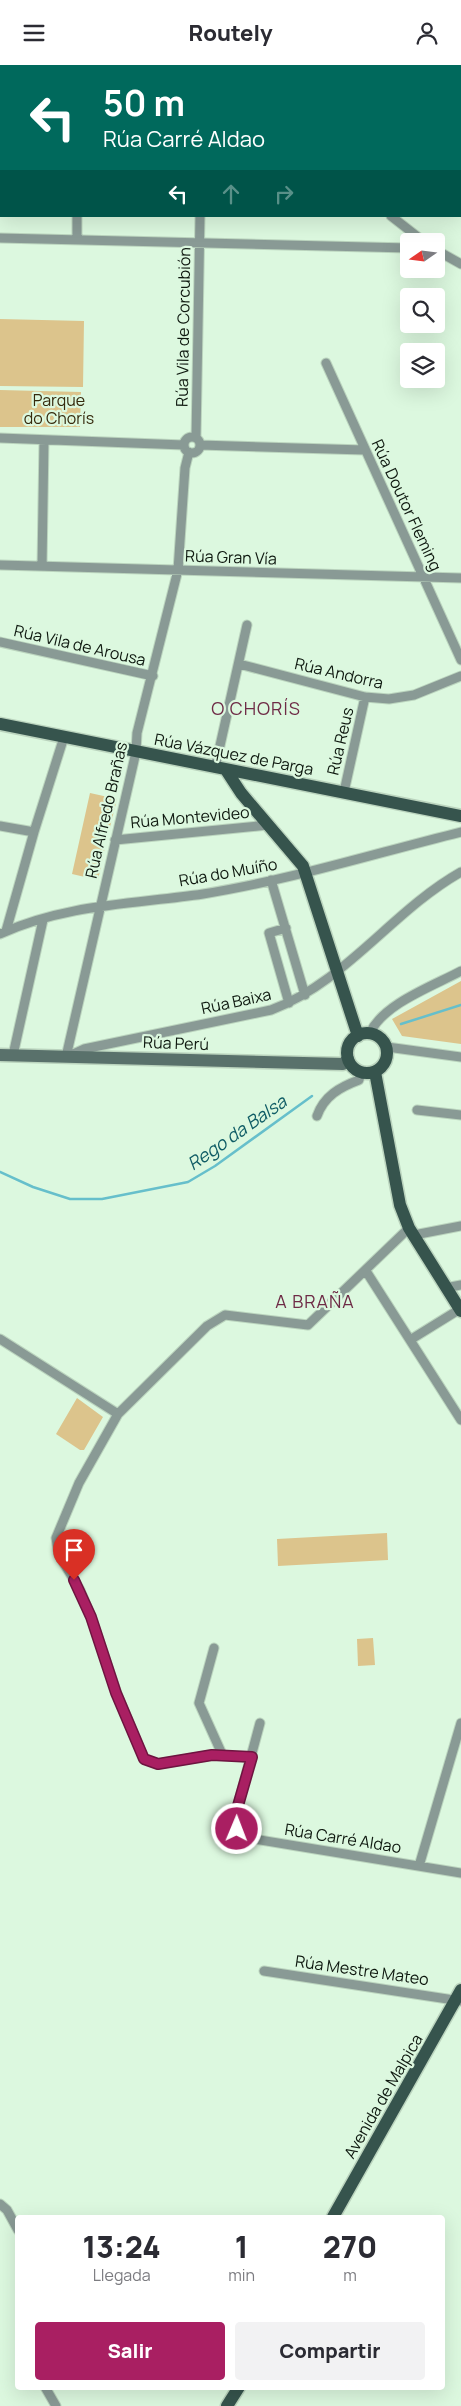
<!DOCTYPE html>
<html lang="es">
<head>
<meta charset="utf-8">
<style>
  :root { --surface:#fff; --page:#f2f2f3; --text:#2b2b33; --muted:#7c7c81; --accent:#a91f62 }
  body { margin:0; font-family:Manrope,sans-serif; background:var(--page); color:var(--text); height:100vh; display:flex; flex-direction:column; font-size:19px; white-space:nowrap }
  * { box-sizing:border-box; margin:0 }
  p { font-size:16px; color:var(--muted) }
  .icon { flex:none; width:28px; height:28px; fill:none; stroke:currentColor; stroke-width:2; stroke-linecap:round; stroke-linejoin:round }
  .map { position:relative; flex:1; overflow:hidden }
  .details { position:absolute; left:15px; top:2150px; width:430px; height:175px; display:flex; flex-direction:column; background:var(--surface); border-radius:5px; box-shadow:0 5px 20px #0002 }
  .details>* { flex:none }
  .hud { position:absolute; left:0px; top:0px; width:461px; height:152px; box-shadow:0 5px 20px #0002; background:#00695c; color:#fff; overflow:hidden }
  .needle { width:32px; rotate:256deg }
  .tools { position:absolute; left:400px; top:168px; display:grid; gap:10px }
  .tools a { display:grid; place-items:center; width:45px; height:45px; border-radius:5px; background:var(--surface); box-shadow:0 5px 20px #0002; font-size:25px }
  .pin { position:absolute; display:grid; place-items:center; width:42px; height:42px; color:#fff; margin:-51px -21px; border-radius:50% 50% 50% 0; rotate:-45deg; box-shadow:0 0 5px #0007 }
  .pin .icon { rotate:45deg }
  .me { position:absolute; width:55px; margin:-28px; rotate:1deg; stroke-linejoin:round; filter:drop-shadow(0 0 4px #0008) }
  .turn { display:flex; align-items:center; gap:18px; height:105px; padding:0 20px; font-size:22px }
  .turn .icon { width:65px; height:65px; stroke-width:2.5 }
  .turn b { display:block; font-size:35px; line-height:42px }
  .lanes { display:flex; align-items:center; height:48px; padding:0 20px; background:#0003; justify-content:center; gap:25px; direction:ltr }
  .lanes .off { opacity:.35 }
  .eta { display:flex; justify-content:space-evenly; align-items:center; height:85px; text-align:center }
  .eta b { font-size:30px; font-weight:800; line-height:35px }
  .primary-button { display:flex; gap:10px; margin-top:auto; padding:10px 20px }
  .primary-button a { flex:1; height:58px; border-radius:5px; background:var(--accent); color:#fff; font-size:20px; font-weight:800; line-height:58px; text-align:center }
  .primary-button a+a { background:var(--page); color:var(--text) }
  header { display:flex; justify-content:space-between; align-items:center; height:65px; padding:0 20px; background:var(--surface); font-size:22px; font-weight:800 }
  .map>svg:first-child { display:block }
  .green { fill:#dcc48c }
  .lines { fill:none; stroke-linecap:round; stroke-linejoin:round }
  .stream { stroke:#66bfcb; stroke-width:2.5 }
  .street-casing { stroke:#bbd4be; stroke-width:11 }
  .secondary-casing { stroke:#bbd4be; stroke-width:15 }
  .primary-casing { stroke:#bbd4be; stroke-width:15 }
  .street { stroke:#899a95; stroke-width:9 }
  .secondary { stroke:#59716b; stroke-width:12 }
  .primary { stroke:#36544d; stroke-width:12 }
  .route-casing { stroke:#6e1440; stroke-width:12 }
  .route { stroke:#a91f62; stroke-width:9 }
  .labels { text-anchor:middle; stroke-width:4.5; stroke-linejoin:round; paint-order:stroke }
  .street-label { font-size:16px; fill:#0e180f; stroke:#dcf8df }
  .park-label { font-size:16px; fill:#362a0d; stroke:#dcf8df }
  .neighbourhood-label { font-size:18px; letter-spacing:1px; fill:#6e2b46; stroke:#dcf8df }
  .water-label { font-size:18px; font-style:italic; fill:#0f5c65; stroke:#dcf8df }
</style>
</head>
<body>
<header><svg class="icon" aria-label="menu" viewBox="0 0 24 24"><path d="M4 6h16M4 12h16M4 18h16"/></svg>Routely<svg class="icon" aria-label="person" viewBox="0 0 24 24"><circle cx="12" cy="8" r="4"/><path d="M4 21q1-7 8-7t8 7"/></svg></header>
<div class="map">
<svg width="461" height="2341" viewBox="0 0 461 2341">
  <rect width="100%" height="100%" fill="#dcf8df"/>
  <path class="green" d="M0,254L84,256L83,322L0,321Z
    M0,325L81,327L80,362H0Z
    M90,728L117,734L110,762L100,760L96,780L105,782L98,815L72,809Z
    M461,916V979L402,971L392,954Z
    M77,1333L103,1352L84,1385H80L56,1369Z
    M387,1468L388,1495L278,1501L277,1474Z
    M373,1573L375,1600L358,1601L357,1574Z"/>
  <g class="lines">
    <path class="stream" d="M401,959L461,940
      M0,1107L33,1122L70,1134H102L188,1117L215,1101L312,1031"/>
    <defs>
      <path id="street" d="M0,48L1,49
        M1,131V130
        M391,151L423,176
        M0,173L409,183
        M77,174V151
        M436,185L461,199
        M326,298L461,595
        M184 380a8 8 0 1 1 16 0a8 8 0 1 1-16 0Z
        M0,373L184,380
        M196,373L200,151
        M200,380L364,385
        M0,500L461,513
        M42,501L44,375
        M0,577L153,611
        M239,599L365,632L389,634L414,630L461,611
        M215,703L247,560
        M344,727L365,632
        M0,761L34,767
        M115,775L268,760
        M271,815L305,930
        M286,863L269,868L289,938
        M6,866L34,767L64,672
        M0,869C65,839 135,839 203,829C290,815 376,788 461,767
        M370,968C383,939 433,921 461,906
        M387,982L461,992
        M13,990L43,855
        M71,990L84,984L271,945C346,917 392,846 461,807
        M66,992L136,687L137,668L178,505L185,403L189,387
        M417,1045L461,1050
        M317,1051C324,1031 340,1022 359,1015L361,1007
        M414,1170L461,1161
        M366,1206L461,1355
        M445,1223L461,1220
        M0,1274L118,1349
        M410,1275L460,1244
        M214,1583L199,1638L222,1689
        M260,1658L235,1751C235,1762 239,1767 248,1773L461,1808
        M252,1692L212,1690L158,1699L144,1694L117,1629L91,1552L80,1525L59,1490L56,1473L79,1418L118,1349L207,1261L225,1250L308,1260L409,1163
        M419,1801L461,1658
        M264,1906L461,1936
        M0,2139L7,2145L18,2165
        M45,2322L56,2341"/>
      <path id="secondary" d="M0,990L343,999L348,994"/>
      <path id="primary" d="M0,659L461,751
        M226,705L241,728L303,801L358,971
        M347 988a20 20 0 1 1 40 0a20 20 0 1 1-40 0Z
        M375,1007L400,1140L409,1163L461,1246
        M333,2152L461,1925
        M227,2341L239,2322"/>
    </defs>
    <use href="#street" class="street-casing"/>
    <use href="#secondary" class="secondary-casing"/>
    <use href="#primary" class="primary-casing"/>
    <use href="#street" class="street"/>
    <use href="#secondary" class="secondary"/>
    <use href="#primary" class="primary"/>
  </g>
  <g class="lines">
    <defs>
      <path id="route" d="M74,1515L91,1552L116,1628L144,1694L158,1699L212,1690L252,1692L235,1751L237,1764"/>
    </defs>
    <use href="#route" class="route-casing"/>
    <use href="#route" class="route"/>
  </g>
  <g class="labels">
    <g class="street-label">
      <text transform="translate(183 262) rotate(-89)" y="6">Rúa Vila de Corcubión</text>
      <text transform="translate(407 440) rotate(65)" y="6">Rúa Doutor Fleming</text>
      <text transform="translate(231 492) rotate(2)" y="6">Rúa Gran Vía</text>
      <text transform="translate(80 580) rotate(13)" y="6">Rúa Vila de Arousa</text>
      <text transform="translate(339 608) rotate(13)" y="6">Rúa Andorra</text>
      <text transform="translate(340 676) rotate(-77)" y="6">Rúa Reus</text>
      <text transform="translate(234 689) rotate(11)" y="6">Rúa Vázquez de Parga</text>
      <text transform="translate(106 745) rotate(-77)" y="6">Rúa Alfredo Brañas</text>
      <text transform="translate(190 752) rotate(-5)" y="6">Rúa Montevideo</text>
      <text transform="translate(228 807) rotate(-10)" y="6">Rúa do Muíño</text>
      <text transform="translate(236 936) rotate(-12)" y="6">Rúa Baixa</text>
      <text transform="translate(176 978) rotate(2)" y="6">Rúa Perú</text>
      <text transform="translate(343 1773) rotate(9)" y="6">Rúa Carré Aldao</text>
      <text transform="translate(362 1905) rotate(8)" y="6">Rúa Mestre Mateo</text>
      <text transform="translate(383 2031) rotate(-60)" y="6">Avenida de Malpica</text>
    </g>
    <g class="park-label">
      <text x="59" y="341">Parque<tspan x="59" dy="18">do Chorís</tspan></text>
    </g>
    <g class="neighbourhood-label">
      <text x="256" y="650">O CHORÍS</text>
      <text x="315" y="1243">A BRAÑA</text>
    </g>
    <g class="water-label">
      <text transform="translate(237 1068) rotate(-35)" y="6">Rego da Balsa</text>
    </g>
  </g>
</svg>
<div class="tools">
<a><svg class="needle" viewBox="-14 -14 28 28"><path d="M0-13l5 13h-10z" fill="#e53935"/><path d="M0 13l5-13h-10z" fill="#7c7c81"/></svg></a>
<a><svg class="icon" aria-label="search" viewBox="0 0 24 24"><circle cx="10" cy="10" r="6"/><path d="M15 15l6 6"/></svg></a>
<a><svg class="icon" aria-label="layers" viewBox="0 0 24 24"><path d="M12 4l9 5-9 5-9-5zM3 14l9 5 9-5"/></svg></a>
</div>
<div class="pin" style="left:74px;top:1515px;background:#d93025"><svg class="icon" aria-label="arrive" viewBox="0 0 24 24"><path d="M6 21V4h12l-3 4 3 4H6"/></svg></div>
<svg class="me" style="left:237px;top:1764px" viewBox="-20 -20 40 40"><circle r="17" fill="#a91f62" stroke="#fff" stroke-width="3"/><path d="M0-11L8 9 0 5-8 9z" fill="#fff"/></svg>
<div class="hud">
<div class="turn"><svg class="icon" aria-label="left" viewBox="0 0 24 24"><path d="M17 20v-9H6M10 6l-5 5 5 5"/></svg><div><b>50 m</b>Rúa Carré Aldao</div></div>
<div class="lanes"><svg class="icon" aria-label="left" viewBox="0 0 24 24"><path d="M17 20v-9H6M10 6l-5 5 5 5"/></svg><svg class="icon off" aria-label="ahead" viewBox="0 0 24 24"><path d="M12 20V5M6 11l6-6 6 6"/></svg><svg class="icon off" aria-label="right" viewBox="0 0 24 24"><path d="M7 20v-9h11M14 6l5 5-5 5"/></svg></div>
</div>
<section class="details">
<div class="eta">
<div><b>13:24</b><p>Llegada</p></div>
<div><b>1</b><p>min</p></div>
<div><b>270</b><p>m</p></div>
</div>
<div class="primary-button"><a>Salir</a><a>Compartir</a></div>
</section>
</div>
</body>
</html>
